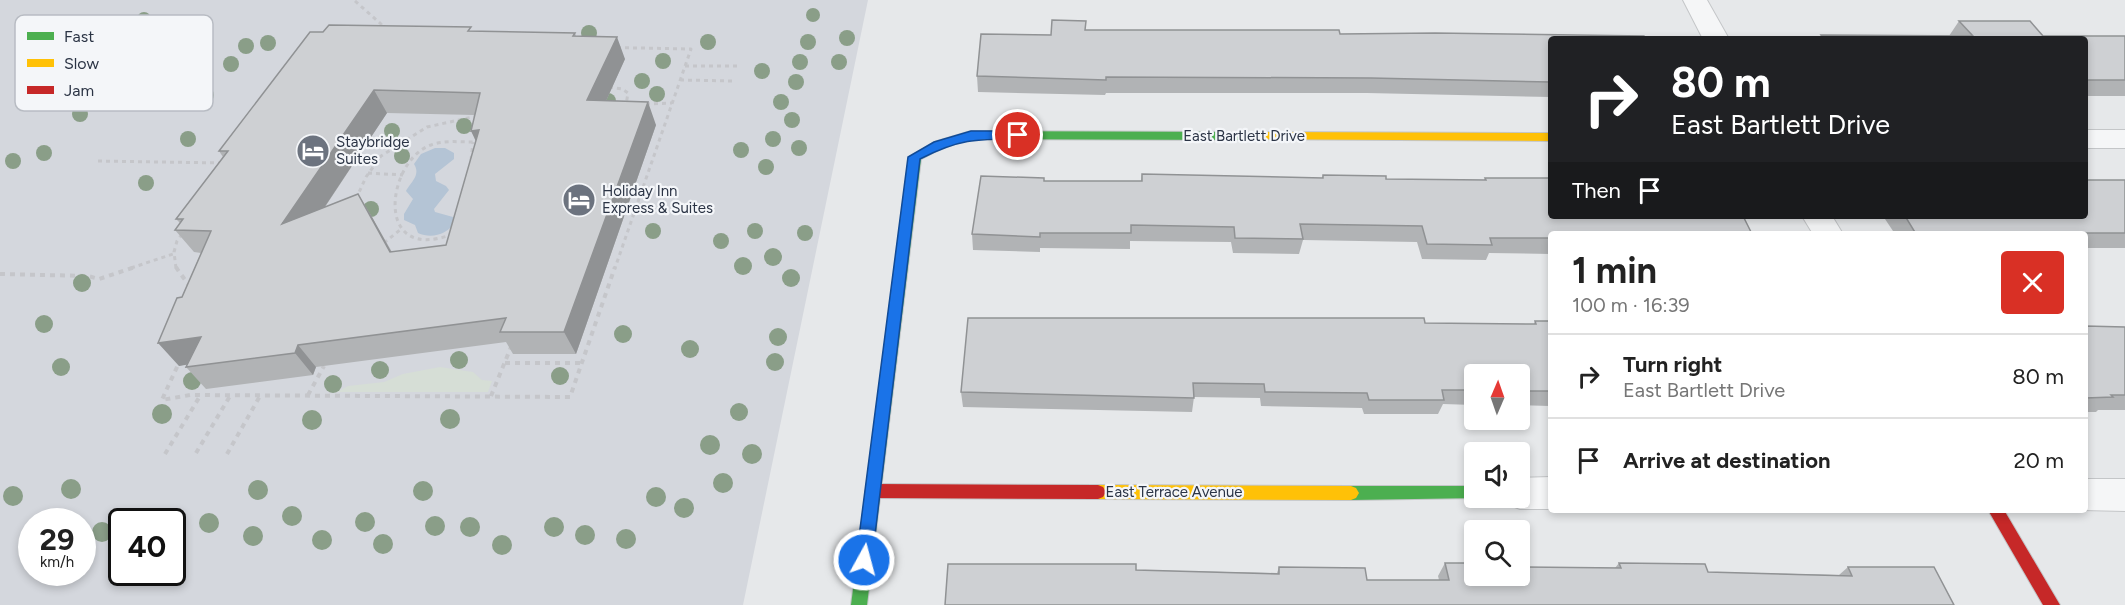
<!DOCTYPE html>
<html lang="en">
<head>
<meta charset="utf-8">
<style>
  :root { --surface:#fff; --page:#f6f6f6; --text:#222; --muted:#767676; --line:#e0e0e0 }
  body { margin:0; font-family:Figtree,sans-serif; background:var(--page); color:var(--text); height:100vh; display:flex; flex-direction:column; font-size:22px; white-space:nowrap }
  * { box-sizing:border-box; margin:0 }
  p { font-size:20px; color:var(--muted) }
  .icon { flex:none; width:33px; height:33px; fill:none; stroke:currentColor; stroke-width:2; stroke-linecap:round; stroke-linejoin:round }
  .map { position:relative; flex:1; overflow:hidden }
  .side { position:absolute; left:1548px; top:231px; width:540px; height:282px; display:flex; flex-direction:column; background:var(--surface); border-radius:6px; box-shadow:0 3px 9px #0003 }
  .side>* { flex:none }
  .banner { position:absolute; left:1548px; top:36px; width:540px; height:183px; border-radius:6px; box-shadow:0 3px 9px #0003; background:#202124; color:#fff; overflow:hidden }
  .needle { width:39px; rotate:2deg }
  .fabs { position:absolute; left:1464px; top:364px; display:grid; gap:12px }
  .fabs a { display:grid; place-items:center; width:66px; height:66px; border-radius:6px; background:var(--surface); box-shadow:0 3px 9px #0003; font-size:30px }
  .speed { position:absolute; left:18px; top:508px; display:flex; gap:12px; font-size:30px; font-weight:700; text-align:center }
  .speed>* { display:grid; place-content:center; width:78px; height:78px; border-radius:50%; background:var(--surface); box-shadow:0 3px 9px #0003; line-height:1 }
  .speed small { font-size:15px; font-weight:400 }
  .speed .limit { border:3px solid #111; border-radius:9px; background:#fff; color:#111 }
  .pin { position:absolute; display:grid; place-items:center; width:51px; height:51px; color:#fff; margin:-26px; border:3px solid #fff; border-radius:50%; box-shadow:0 2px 6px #0007 }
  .me { position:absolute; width:66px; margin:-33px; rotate:7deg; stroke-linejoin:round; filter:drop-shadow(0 0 4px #0008) }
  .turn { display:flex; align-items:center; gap:21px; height:126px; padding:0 24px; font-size:27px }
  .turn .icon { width:78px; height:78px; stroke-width:2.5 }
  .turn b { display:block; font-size:42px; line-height:51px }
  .then { display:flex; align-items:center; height:57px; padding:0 24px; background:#0003; gap:12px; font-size:22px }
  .round { display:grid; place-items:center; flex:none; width:63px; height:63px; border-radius:6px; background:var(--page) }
  .summary { display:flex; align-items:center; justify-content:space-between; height:102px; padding:0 24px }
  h1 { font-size:36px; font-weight:700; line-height:45px }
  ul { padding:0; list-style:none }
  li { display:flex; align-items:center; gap:18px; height:84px; padding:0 24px; border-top:2px solid var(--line) }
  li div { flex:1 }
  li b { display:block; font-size:22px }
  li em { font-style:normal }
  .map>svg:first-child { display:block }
  .built { fill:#d4d7dd; fill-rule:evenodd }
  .green { fill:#d6ded6 }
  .water { fill:#b4c4d5 }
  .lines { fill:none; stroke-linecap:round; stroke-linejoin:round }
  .street-casing { stroke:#c4c6c8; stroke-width:2 }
  .fast-casing { stroke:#c4c6c8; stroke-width:2 }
  .slow-casing { stroke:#c4c6c8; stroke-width:2 }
  .jam-casing { stroke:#c4c6c8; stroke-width:2 }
  .path-far1 { stroke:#c5c6ca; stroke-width:3; stroke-dasharray:4 4; stroke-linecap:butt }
  .path { stroke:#c5c6ca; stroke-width:4; stroke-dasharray:5 5; stroke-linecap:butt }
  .street { fill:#f5f6f7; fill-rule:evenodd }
  .fast { fill:#4caf50; fill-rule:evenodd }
  .slow { fill:#ffc107; fill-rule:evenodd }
  .jam { fill:#c62828; fill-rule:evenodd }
  .tree { fill:#8a9e88 }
  .wall { fill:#b1b3b5; fill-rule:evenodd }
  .shaded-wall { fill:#909294 }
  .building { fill:#ced0d3; stroke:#909294; stroke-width:1.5; fill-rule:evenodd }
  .route { fill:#1a73e8; stroke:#114b97; stroke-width:1.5 }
  .labels { text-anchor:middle; stroke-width:4.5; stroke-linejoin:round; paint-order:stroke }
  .street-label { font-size:15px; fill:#2b3445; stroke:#f4f6f9 }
  .poi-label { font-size:15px; fill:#2b3445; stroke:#f4f6f9; text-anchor:start }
  .key { fill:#f4f6f9; stroke:#b8bcc3; stroke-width:1.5 }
  .key-label { font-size:16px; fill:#2b3445 }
</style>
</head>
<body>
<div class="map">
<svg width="2125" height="605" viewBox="0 0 2125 605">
  <rect width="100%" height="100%" fill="#e6e8ea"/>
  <path class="built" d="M0,0H868L743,605H0ZM32,522H82V573H32ZM122,522H172V573H122Z"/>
  <path class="green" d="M440,367L473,372L482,380L492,381L488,392H337L348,386L384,382L403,374Z"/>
  <path class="water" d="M435,148H445L454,153V159L435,174L436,181L446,186L449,190L434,209L435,212L453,217L455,222C447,235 431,239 418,233L415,225L404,220V214L413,199L406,191C411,182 421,175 414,164L421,154Z"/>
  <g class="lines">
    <defs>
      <path id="street" d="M1683,0H1707L1729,39H1703Z
        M2085,130H2125V148H2085Z
        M1802,216H1832L1843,234H1813Z
        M1551,477V509H1520L1507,504L1504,498H1520V478Z
        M2085,479H2125V511L2083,510Z"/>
      <path id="fast" d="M971,131L1244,132L1250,136L1244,140L971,139L942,148L921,159L867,605H851L909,157L934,142Z
        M1351,486H1474V498H1479L1351,500L1346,498L1343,493L1346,488Z"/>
      <path id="slow" d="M1244,132L1551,133V141L1240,139L1238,136L1240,133Z
        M1098,485L1351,486L1356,488L1359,493L1356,498L1351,500L1098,499L1093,497L1090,492L1093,487Z"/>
      <path id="jam" d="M873,484L1098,485L1103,487L1106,492L1103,497L1098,499L873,498L868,496L865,491L868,486Z
        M1988,510H2004L2060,605H2043Z"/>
    </defs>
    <use href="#street" class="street-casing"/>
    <use href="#fast" class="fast-casing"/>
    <use href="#slow" class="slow-casing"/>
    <use href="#jam" class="jam-casing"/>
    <path class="path-far1" d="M355,1L381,24L378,28
      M685,66H738
      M680,80L734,81
      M609,87L622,89L628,93L626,105
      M646,104L672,103
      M471,160L473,142
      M98,161L223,163
      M368,173L403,175
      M356,199L366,177L381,156L427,127L477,116
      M453,234C372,265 387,160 431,145C444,140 459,142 473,142L477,137
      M384,243L401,229
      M131,268L173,254
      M176,268L174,252L177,241L324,42L691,49L615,268"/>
    <path class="path" d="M176,267C183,279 195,289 198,303C201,322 170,380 162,400L190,395L570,397L615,267
      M0,274L88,276L99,279L135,267
      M505,363H582
      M308,395L324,366
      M491,396L511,347
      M196,453L230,396
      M165,454L200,396
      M227,454L260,396"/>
    <use href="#street" class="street"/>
    <use href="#fast" class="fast"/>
    <use href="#slow" class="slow"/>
    <use href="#jam" class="jam"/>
  </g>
  <g class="tree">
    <circle cx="813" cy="15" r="7"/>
    <circle cx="144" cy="19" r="7"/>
    <circle cx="589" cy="33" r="8"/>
    <circle cx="847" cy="38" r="8"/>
    <circle cx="708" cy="42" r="8"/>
    <circle cx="808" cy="42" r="8"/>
    <circle cx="268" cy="43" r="8"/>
    <circle cx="246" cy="46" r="8"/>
    <circle cx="663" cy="61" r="8"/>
    <circle cx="800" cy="62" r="8"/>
    <circle cx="839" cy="62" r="8"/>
    <circle cx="231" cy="64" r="8"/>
    <circle cx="762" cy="71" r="8"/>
    <circle cx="642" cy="81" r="8"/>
    <circle cx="796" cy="82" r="8"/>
    <circle cx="657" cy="94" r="8"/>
    <circle cx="206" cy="95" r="8"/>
    <circle cx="608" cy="101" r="8"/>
    <circle cx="781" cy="102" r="8"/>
    <circle cx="80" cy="114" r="8"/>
    <circle cx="792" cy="120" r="8"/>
    <circle cx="464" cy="126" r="8"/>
    <circle cx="392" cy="131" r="8"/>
    <circle cx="188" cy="139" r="8"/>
    <circle cx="773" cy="139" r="8"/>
    <circle cx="799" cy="148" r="8"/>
    <circle cx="741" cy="150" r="8"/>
    <circle cx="44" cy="153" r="8"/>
    <circle cx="402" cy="156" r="8"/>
    <circle cx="13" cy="161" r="8"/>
    <circle cx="766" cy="167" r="8"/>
    <circle cx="146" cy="183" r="8"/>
    <circle cx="371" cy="209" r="8"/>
    <circle cx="653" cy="231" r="8"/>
    <circle cx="755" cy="231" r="8"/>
    <circle cx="805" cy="233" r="8"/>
    <circle cx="721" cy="241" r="8"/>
    <circle cx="773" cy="257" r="9"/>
    <circle cx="743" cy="266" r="9"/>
    <circle cx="791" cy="278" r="9"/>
    <circle cx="82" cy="283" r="9"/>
    <circle cx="44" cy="324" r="9"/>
    <circle cx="623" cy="334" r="9"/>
    <circle cx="778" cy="337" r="9"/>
    <circle cx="690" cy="349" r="9"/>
    <circle cx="459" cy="360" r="9"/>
    <circle cx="775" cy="362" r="9"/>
    <circle cx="61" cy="367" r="9"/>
    <circle cx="380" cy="370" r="9"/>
    <circle cx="560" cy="376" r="9"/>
    <circle cx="192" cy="381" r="9"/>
    <circle cx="333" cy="384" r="9"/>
    <circle cx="739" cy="412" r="9"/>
    <circle cx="162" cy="414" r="10"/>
    <circle cx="450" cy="419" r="10"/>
    <circle cx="312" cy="420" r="10"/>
    <circle cx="710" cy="445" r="10"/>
    <circle cx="752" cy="454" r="10"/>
    <circle cx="723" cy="483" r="10"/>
    <circle cx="71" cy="489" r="10"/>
    <circle cx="258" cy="490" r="10"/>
    <circle cx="423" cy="491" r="10"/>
    <circle cx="13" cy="496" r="10"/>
    <circle cx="656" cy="497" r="10"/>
    <circle cx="684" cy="508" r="10"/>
    <circle cx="292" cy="516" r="10"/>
    <circle cx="365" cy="522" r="10"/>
    <circle cx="209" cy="523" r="10"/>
    <circle cx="435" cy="526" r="10"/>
    <circle cx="470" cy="527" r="10"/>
    <circle cx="554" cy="527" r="10"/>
    <circle cx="102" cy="532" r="10"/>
    <circle cx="585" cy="535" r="10"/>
    <circle cx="253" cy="536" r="10"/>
    <circle cx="626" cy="539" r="10"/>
    <circle cx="322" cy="540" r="10"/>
    <circle cx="383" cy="544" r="10"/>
    <circle cx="502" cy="545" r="10"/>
  </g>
  <path class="wall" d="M1959,21L2043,36H2125V96H2085V39H1819L1821,35L1949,36Z
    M1086,30L1340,34L1551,39V97L1367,93H1106L1105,95L978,92L977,76L1051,35Z
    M472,31L575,33L576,36L625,59L606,101L656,125L576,354H513L506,342L316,367L313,375L206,389L186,367L187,364L179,366L182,297L201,253L194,252L175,230L180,223L176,219L223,157L219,151ZM387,113L474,115L476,141L446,245L392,252L372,217L358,194L325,207Z
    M1142,174L1322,178L1323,175L1386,179L1484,180L1485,178L1551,234V254L1489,253L1486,260L1422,259L1417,242L1303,240L1299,254L1233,253L1231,242L1130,241V249L1040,248V252L973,250L972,234L1045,181H1141Z
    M2125,180V248H2085V234H1895L1883,216H2085Z
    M1535,321H1551V409L1550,406L1520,405V375H1474V405L1443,404L1438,414H1364L1362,408L1261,406L1260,398L1194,397L1192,412L963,407L961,392L1425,323L1534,324Z
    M2085,326L2125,327V410H2098L2096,412H2085Z
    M1445,563H1474V576H1520V567L1615,568L1619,563L1705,564L1708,572L1839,575L1848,567H1934L1954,605H945L948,564H1136V570L1277,573L1279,567L1365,568L1367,580H1439L1438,576Z"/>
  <path class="shaded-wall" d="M617,37L625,59L596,123L587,100Z
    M374,90L387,113L298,247L282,224Z
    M648,102L656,125L576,354L564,332Z
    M479,130L482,154L471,131Z
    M358,194L372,217L404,275L390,252Z
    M201,337L220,359L179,366L158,343Z
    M298,345L316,367L313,375L295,353Z"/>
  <path class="building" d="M1052,20L1086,21L1085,30H1339L1340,34L1435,33L1644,36L1646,39H1551V82L1371,78L1106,77V80L977,76L981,34L1051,35Z
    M1959,21H2030L2043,36H2125V80H2085V39H1824L1821,35L1973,36Z
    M329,25L471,27L468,31L575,33L573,36L617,37L587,100L648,102L564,332H500L506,318L298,345L295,353L186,367L201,337L158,343L177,298L182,297L211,231L175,230L183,219H176L228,151H219L310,32H323ZM374,90L480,93L471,131L479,130L446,245L390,252L358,194L282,224Z
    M1142,174L1323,178V175L1386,176V179L1486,180L1485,178H1551V216H1743L1752,234H1551V238H1490L1492,245L1427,244L1422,226L1300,224L1303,239L1235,238L1234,227L1131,225V233H1040V237L972,234L981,176L1044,178V181H1142Z
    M2085,180H2125V233H1983L1984,234H1916L1905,216H2085Z
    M968,318H1424L1425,323L1536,324L1535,321H1551V391H1520V375H1474V390H1442L1444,400H1369L1367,393L1265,392L1264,384L1193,383L1194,398L961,392Z
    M2085,326L2125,327V395H2111L2113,397L2085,398Z
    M1445,563H1474V576H1520V567L1621,568L1619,563L1705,564L1708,572L1852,576L1848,567H1934L1954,605H945L948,564H1136V570L1279,574V567L1365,568L1367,580H1449Z"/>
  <path class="route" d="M971,131H1018L1024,135L1018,139C975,139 959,139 920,159L872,560L870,565L864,567L859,565L856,560L908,157L934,142Z"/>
  <defs>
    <symbol id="hotel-disc" viewBox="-11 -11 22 22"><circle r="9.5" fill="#6c737f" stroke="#f4f6f9"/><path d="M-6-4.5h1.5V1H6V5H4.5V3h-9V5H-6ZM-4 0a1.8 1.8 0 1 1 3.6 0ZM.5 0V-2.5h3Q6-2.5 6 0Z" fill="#fff"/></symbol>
  </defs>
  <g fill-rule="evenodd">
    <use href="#hotel-disc" x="294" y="132" width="38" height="38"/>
    <use href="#hotel-disc" x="560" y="181" width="38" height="38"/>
  </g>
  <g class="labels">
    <g class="street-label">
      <text x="1244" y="141">East Bartlett Drive</text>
      <text x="1174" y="497">East Terrace Avenue</text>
    </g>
    <g class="poi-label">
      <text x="336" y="147">Staybridge<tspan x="336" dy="17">Suites</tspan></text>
      <text x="602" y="196">Holiday Inn<tspan x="602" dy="17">Express &amp; Suites</tspan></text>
    </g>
  </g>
  <rect x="15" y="15" width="198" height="96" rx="9" class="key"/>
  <rect x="27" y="32" width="27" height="8" fill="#4caf50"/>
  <rect x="27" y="59" width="27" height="8" fill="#ffc107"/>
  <rect x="27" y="86" width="27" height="8" fill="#c62828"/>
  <g class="key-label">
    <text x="64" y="42">Fast</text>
    <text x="64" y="69">Slow</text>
    <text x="64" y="96">Jam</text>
  </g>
</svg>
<div class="fabs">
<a><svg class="needle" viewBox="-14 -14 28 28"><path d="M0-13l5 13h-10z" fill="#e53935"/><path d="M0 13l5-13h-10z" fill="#767676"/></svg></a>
<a><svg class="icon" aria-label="sound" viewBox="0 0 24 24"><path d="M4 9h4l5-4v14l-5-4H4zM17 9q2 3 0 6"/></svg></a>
<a><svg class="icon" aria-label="search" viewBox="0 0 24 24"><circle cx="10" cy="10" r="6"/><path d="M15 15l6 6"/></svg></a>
</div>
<div class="speed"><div>29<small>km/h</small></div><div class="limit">40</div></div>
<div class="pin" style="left:1018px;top:135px;background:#d93025"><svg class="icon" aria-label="arrive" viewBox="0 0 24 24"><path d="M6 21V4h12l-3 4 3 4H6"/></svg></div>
<svg class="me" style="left:864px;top:560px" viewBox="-20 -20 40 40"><circle r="17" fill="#1a73e8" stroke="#fff" stroke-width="3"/><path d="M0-11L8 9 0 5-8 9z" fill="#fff"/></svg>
<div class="banner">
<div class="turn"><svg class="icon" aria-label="right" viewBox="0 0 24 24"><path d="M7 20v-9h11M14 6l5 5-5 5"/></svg><div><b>80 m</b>East Bartlett Drive</div></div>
<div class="then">Then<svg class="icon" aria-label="arrive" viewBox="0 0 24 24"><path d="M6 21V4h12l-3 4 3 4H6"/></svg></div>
</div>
<section class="side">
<div class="summary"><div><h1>1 min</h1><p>100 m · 16:39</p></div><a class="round" style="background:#d93025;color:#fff"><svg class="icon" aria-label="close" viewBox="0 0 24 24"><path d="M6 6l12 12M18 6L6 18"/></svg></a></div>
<ul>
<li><svg class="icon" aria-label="right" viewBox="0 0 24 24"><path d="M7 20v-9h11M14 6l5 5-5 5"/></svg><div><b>Turn right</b><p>East Bartlett Drive</p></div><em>80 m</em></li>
<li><svg class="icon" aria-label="arrive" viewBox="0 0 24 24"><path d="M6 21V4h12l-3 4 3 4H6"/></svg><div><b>Arrive at destination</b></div><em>20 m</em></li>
</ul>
</section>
</div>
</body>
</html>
